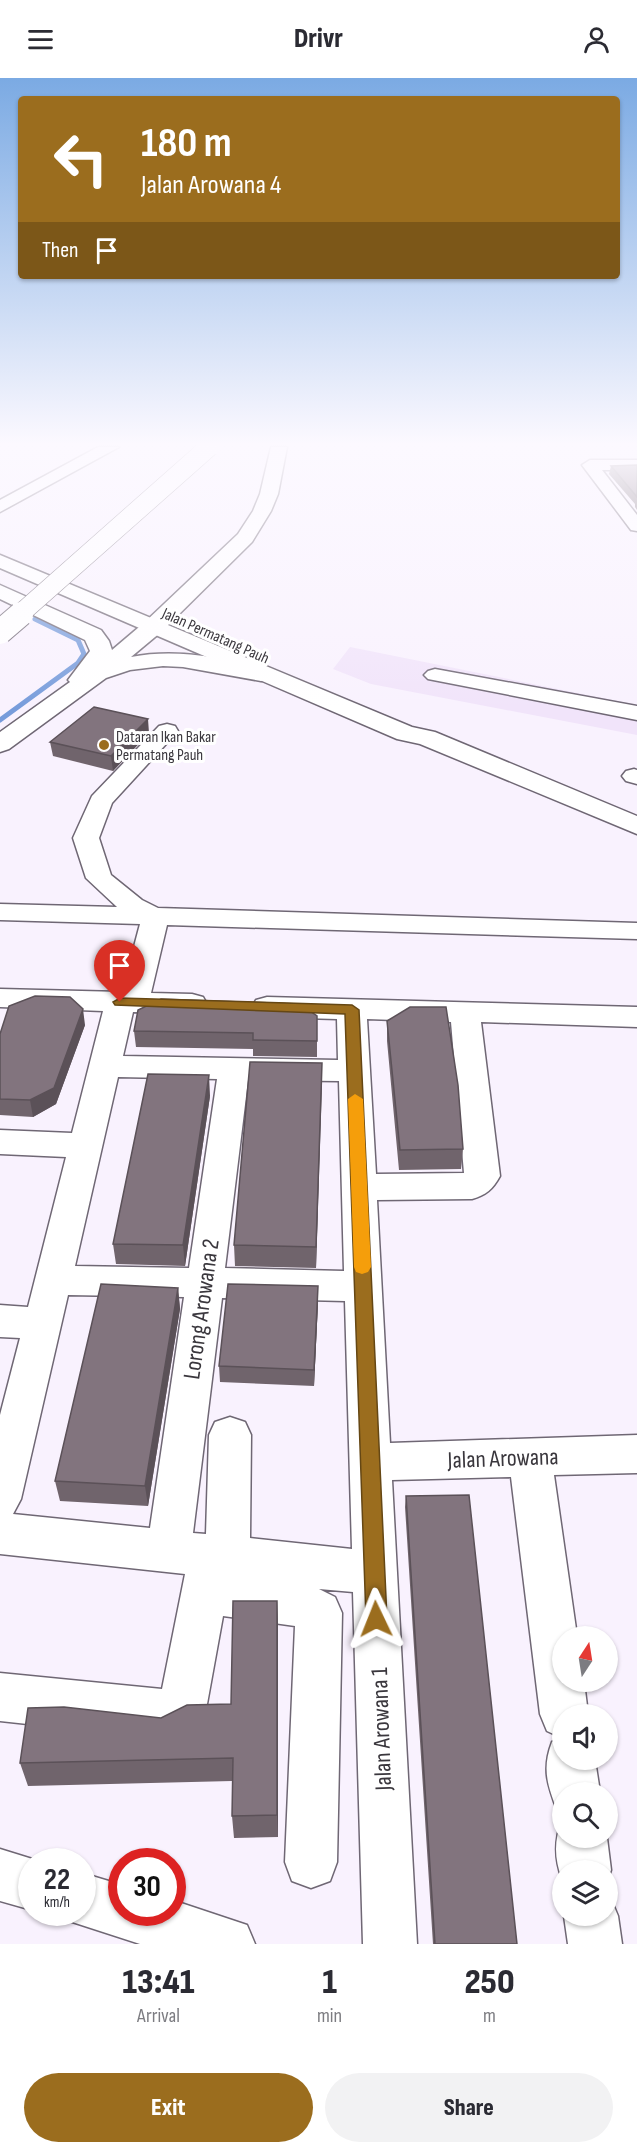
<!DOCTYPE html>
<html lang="en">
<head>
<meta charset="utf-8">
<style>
  :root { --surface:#fff; --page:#f2f2f3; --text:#2b2b33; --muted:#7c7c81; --accent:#9b6d1e }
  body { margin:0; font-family:"Sofia Sans Condensed",sans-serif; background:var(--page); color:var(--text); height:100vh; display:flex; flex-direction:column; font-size:22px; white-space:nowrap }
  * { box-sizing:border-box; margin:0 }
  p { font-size:20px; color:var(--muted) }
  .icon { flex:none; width:33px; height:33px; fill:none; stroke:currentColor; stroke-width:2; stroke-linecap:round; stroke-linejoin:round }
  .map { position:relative; height:1866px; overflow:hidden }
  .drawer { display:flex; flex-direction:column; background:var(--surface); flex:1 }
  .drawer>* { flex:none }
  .hud { position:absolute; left:18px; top:18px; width:602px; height:183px; border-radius:6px; box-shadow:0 2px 4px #0004; background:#9b6d1e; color:#fff; overflow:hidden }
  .needle { width:39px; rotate:12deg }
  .fabs { position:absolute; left:552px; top:1548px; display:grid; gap:12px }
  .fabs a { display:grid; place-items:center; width:66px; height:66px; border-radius:50%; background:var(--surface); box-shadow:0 2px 4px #0004; font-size:30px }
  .speed { position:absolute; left:18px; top:1770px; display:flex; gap:12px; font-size:30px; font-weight:700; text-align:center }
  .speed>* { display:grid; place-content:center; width:78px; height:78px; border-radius:50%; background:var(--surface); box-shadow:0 2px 4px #0004; line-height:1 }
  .speed small { font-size:15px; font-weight:400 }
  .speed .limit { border:9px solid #d22; background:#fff; color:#111 }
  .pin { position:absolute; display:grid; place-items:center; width:51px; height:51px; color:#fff; margin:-62px -26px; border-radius:50% 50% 50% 0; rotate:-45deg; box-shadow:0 0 6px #0007 }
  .pin .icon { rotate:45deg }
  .me { position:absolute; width:66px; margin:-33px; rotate:358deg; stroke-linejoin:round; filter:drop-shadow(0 0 4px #0008) }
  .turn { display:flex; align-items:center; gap:21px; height:126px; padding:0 24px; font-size:27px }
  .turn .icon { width:78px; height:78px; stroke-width:2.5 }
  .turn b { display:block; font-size:42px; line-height:51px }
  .then { display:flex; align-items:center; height:57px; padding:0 24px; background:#0003; gap:12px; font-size:22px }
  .eta { display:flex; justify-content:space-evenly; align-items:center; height:102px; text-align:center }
  .eta b { font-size:36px; font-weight:800; line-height:42px }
  .cta { display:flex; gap:12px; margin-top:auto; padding:12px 24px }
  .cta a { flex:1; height:69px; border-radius:36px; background:var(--accent); color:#fff; font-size:24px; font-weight:800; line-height:69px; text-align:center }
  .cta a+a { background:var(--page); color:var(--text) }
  header { display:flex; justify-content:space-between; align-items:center; height:78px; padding:0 24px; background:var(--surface); font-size:27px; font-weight:800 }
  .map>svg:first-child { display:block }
  .built { fill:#f1e4fa }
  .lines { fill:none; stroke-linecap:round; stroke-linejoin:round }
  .stream { stroke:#779cdb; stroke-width:5 }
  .minor-casing { stroke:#6f6774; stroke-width:3 }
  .major-casing { stroke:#6f6774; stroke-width:3 }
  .highway-casing { stroke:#6f6774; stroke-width:3 }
  .minor { fill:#fff; fill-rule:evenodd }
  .major { fill:#fff; fill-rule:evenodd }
  .highway { fill:#fff; fill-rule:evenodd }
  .highway-bridge-far1-casing { stroke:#6f6774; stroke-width:20; stroke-linecap:butt }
  .highway-bridge-casing { stroke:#6f6774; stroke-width:26; stroke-linecap:butt }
  .highway-bridge-far1 { stroke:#fff; stroke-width:19 }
  .highway-bridge { stroke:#fff; stroke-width:24 }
  .wall { fill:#70646c }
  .shaded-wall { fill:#5b5158 }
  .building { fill:#82747e; stroke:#5b5158; stroke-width:1.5 }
  .route { fill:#9b6d1e; stroke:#654714; stroke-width:1.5 }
  .slow { fill:#f59e0b }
  .poi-dot { fill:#9b6d1e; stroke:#fff; stroke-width:2 }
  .labels { text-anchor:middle; stroke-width:6; stroke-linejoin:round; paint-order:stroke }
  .far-street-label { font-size:16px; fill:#3a373d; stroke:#fff }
  .far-poi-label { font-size:16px; fill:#3a373d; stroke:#fff; text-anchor:start }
  .near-street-label { font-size:24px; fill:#3a373d; stroke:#fff }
</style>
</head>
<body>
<header><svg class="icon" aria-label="menu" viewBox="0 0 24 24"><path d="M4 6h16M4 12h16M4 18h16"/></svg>Drivr<svg class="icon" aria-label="person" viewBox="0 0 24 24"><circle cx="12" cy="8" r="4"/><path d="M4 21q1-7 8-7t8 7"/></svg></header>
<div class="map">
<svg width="637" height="1866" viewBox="0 0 637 1866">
  <rect width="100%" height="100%" fill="#f9f2fe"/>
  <path class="built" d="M350,569L637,627V657L371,606L333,591Z"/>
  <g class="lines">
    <path class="stream" d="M0,642L78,585L84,576L78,562L35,541"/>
    <defs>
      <path id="minor" d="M590,382H637V392H602L637,437V453L631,452L582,387Z
        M435,591L637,628V642L428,601L424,597L428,593Z
        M167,646L175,648L178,653L112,725L99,760L111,797L142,822L158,830L637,845V861L167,847L151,915L192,916L203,919L207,926L203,933L192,936L133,934L123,978L338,982L337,941L267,939L256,936L252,929L256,922L267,919L637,929V949L481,944L500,1098C493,1111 486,1117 472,1121L377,1122L390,1365L637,1357V1395L554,1397L577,1558H562V1604H584L588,1636H562V1660L547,1653L540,1636L511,1399L392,1402L417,1866H363L353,1514L319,1511L335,1519L342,1535L337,1784L330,1803L311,1810L292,1803L285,1784L295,1548L223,1538L207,1626L200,1643L165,1661L0,1643V1595L162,1611L185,1496L0,1476V1337L20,1260L0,1259V1227L28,1229L66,1079L0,1076V1052L72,1055L103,933L0,929V911L122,914L140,846L0,842V826L117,829L86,800L73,760L92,718L159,648ZM367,941L451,944L464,1095L376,1096ZM118,999L217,1001L189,1190L75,1188ZM248,1002L339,1003L344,1193L225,1190ZM68,1217L184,1219L150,1450L13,1436L21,1421ZM222,1220L345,1223L352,1471L250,1460L251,1357L245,1344L230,1339L215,1344L209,1357L206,1456L193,1455Z
        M634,691L637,692V706L626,703L622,698L626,693Z
        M562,1660V1682H595L600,1714H562V1734L557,1732C547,1706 542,1690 552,1664Z
        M562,1742V1760H607L611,1792L608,1801V1792H562V1801C554,1780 554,1762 562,1742Z
        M0,1771L42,1784H32V1832L0,1823Z
        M82,1795L122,1807V1834H172V1822L247,1847L255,1866H140L63,1841L60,1834H82Z
        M608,1818L610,1819L618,1838L622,1866H568L564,1838H608Z"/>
      <path id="major" d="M0,477L412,649L435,654L637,738V756L420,666L397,661L0,490Z"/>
      <path id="highway" d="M98,369H119L0,434V422Z
        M271,369H287L278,416L271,433L252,464L161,554L131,579C177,570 224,580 269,591L273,596L269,601L261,603L183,589L163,588L130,592L106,600L9,671L0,674V654L70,604L68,602L90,573L85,562L0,521V507L101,552L109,563L112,572L145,544L238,456L253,433L260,416Z"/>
    </defs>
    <use href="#minor" class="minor-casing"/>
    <use href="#major" class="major-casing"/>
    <use href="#highway" class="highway-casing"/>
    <use href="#minor" class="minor"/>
    <use href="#major" class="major"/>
    <use href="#highway" class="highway"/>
    <defs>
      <path id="highway-bridge-far1" d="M19,537L209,369"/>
      <path id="highway-bridge" d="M0,554L21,536"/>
    </defs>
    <use href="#highway-bridge-far1" class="highway-bridge-far1-casing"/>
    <use href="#highway-bridge" class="highway-bridge-casing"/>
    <use href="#highway-bridge-far1" class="highway-bridge-far1"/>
    <use href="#highway-bridge" class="highway-bridge"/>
  </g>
  <path class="wall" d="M637,387V432L635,429V426L609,396L611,388Z
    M149,655L113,693L53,678L50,664Z
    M387,943L463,1071L461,1091L399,1092L387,963Z
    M85,947L56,1026L33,1039L0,1037V956Z
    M134,953L317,954V979L253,978V971L136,969Z
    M322,985L316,1190L235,1188L234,1167Z
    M210,1018L185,1188L116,1186L113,1166Z
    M178,1210L180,1231L148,1428L60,1423L55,1403Z
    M318,1225L314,1308L220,1304L219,1288Z
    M406,1418L517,1866H433L405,1429Z
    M277,1523L278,1548V1759L234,1760L232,1738V1703L28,1708L20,1685L161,1640L231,1626Z"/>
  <path class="shaded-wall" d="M148,641L149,655L113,693L111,678Z
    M83,931L85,947L56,1026L33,1039L30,1022Z
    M322,985V1005L316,1190V1169Z
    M209,997L210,1018L185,1188L183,1167Z
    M318,1208V1225L314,1308V1292Z
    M178,1210L180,1231L148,1428L145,1408Z
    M277,1523L278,1548V1759L277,1737Z"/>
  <path class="building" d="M637,387V419L611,388Z
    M94,629L148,641L111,678L50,664Z
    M35,918L70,919L83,931L54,1010L30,1022L0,1021V956L9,928Z
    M161,921L300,926L317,938V963L253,962V955L134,953L138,932Z
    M410,929H446L458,1007L463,1071L400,1072L387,943Z
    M250,984L322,985L316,1169L234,1167Z
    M148,996L209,997L183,1167L113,1166Z
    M101,1206L178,1210L145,1408L55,1403Z
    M228,1206L318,1208L314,1292L219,1288Z
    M469,1417L517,1866H435L406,1418Z
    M233,1523H277V1737L232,1738L233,1680L20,1685L28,1630L64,1629L161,1640L187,1627L231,1626Z"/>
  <linearGradient id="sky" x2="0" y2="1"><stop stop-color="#7baae3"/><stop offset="0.58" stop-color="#fcf9ff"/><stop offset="1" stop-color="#fcf9ff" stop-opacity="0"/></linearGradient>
  <rect width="637" height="631" fill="url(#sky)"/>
  <path class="route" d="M120,920L352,927L359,932L387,1541L384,1548L376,1551L369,1548L366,1541L345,936L115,927L113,924Z"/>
  <path class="slow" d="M355,1016L363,1021L371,1189L368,1194L362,1196L356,1194L354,1189L348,1021Z"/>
  <circle class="poi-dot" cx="104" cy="667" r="6"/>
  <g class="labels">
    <g class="far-street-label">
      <text transform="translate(216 557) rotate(24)" y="6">Jalan Permatang Pauh</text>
    </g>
    <g class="far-poi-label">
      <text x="116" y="664">Dataran Ikan Bakar<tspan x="116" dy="18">Permatang Pauh</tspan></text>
    </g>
    <g class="near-street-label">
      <text transform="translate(201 1231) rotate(-82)" y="8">Lorong Arowana 2</text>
      <text transform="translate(503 1380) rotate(-2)" y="8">Jalan Arowana</text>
      <text transform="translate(381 1651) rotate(-92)" y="8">Jalan Arowana 1</text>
    </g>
  </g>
</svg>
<div class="fabs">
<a><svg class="needle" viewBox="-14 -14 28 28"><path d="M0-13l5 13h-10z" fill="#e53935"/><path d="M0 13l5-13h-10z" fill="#7c7c81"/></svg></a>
<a><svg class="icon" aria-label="sound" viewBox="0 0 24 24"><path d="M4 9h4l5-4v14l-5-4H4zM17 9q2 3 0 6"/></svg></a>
<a><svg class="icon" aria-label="search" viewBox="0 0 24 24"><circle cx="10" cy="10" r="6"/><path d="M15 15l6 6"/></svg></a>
<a><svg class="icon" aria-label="layers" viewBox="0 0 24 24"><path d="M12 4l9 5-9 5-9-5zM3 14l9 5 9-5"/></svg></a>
</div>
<div class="speed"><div>22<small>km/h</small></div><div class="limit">30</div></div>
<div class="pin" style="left:120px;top:924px;background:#d93025"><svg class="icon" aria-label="arrive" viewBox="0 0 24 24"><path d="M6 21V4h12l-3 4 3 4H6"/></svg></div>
<svg class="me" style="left:376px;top:1541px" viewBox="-20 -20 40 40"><path d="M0-17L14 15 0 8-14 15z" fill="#9b6d1e" stroke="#fff" stroke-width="4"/></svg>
<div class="hud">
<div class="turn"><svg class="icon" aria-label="left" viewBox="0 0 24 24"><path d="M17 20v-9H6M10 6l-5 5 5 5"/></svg><div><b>180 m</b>Jalan Arowana 4</div></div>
<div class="then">Then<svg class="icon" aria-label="arrive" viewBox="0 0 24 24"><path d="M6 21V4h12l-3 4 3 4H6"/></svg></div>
</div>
</div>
<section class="drawer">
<div class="eta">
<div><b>13:41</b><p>Arrival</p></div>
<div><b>1</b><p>min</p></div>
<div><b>250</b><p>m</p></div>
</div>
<div class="cta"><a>Exit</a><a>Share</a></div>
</section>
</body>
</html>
